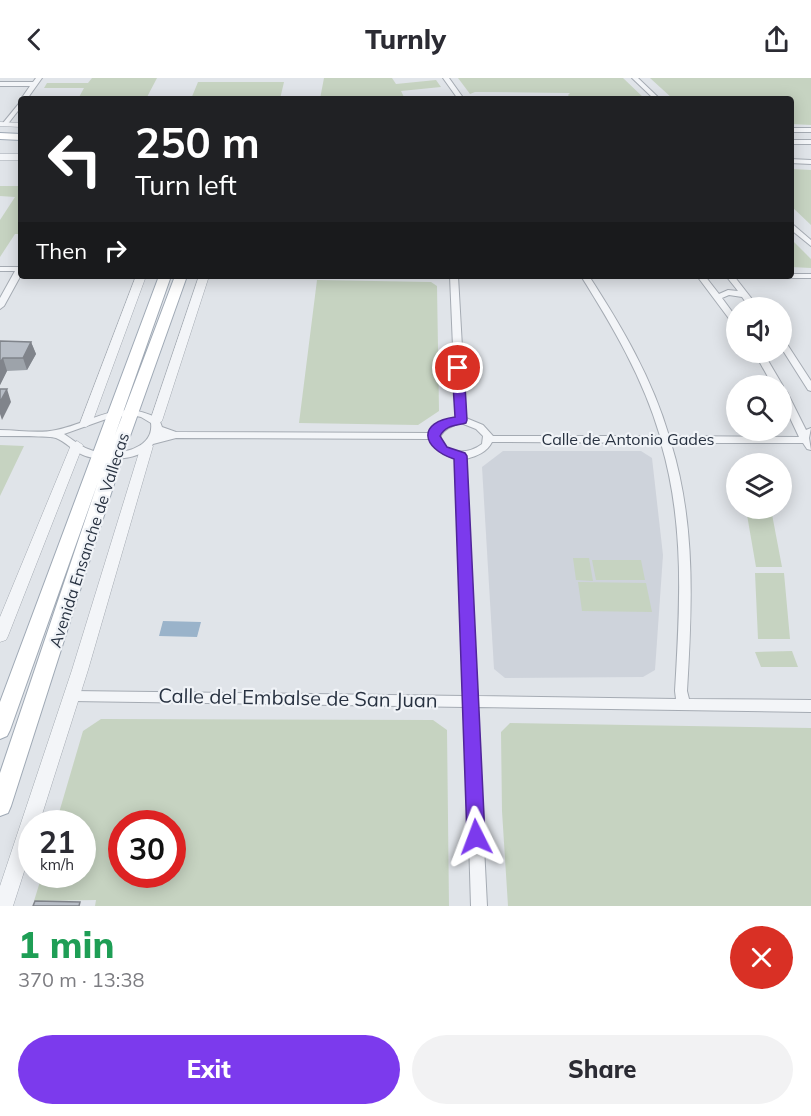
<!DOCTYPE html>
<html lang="en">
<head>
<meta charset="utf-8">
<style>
  :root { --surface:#fff; --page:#f2f2f3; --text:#2b2b33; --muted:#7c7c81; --accent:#7c3aed }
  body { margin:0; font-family:Mulish,sans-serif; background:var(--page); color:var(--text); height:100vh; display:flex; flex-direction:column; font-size:22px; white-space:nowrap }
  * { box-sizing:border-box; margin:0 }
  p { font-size:20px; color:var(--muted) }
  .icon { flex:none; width:33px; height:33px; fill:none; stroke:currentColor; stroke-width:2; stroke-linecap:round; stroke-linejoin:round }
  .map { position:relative; height:828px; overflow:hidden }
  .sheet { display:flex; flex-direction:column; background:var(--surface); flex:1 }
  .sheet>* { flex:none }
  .guide { position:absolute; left:18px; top:18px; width:776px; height:183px; border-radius:6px; box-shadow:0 3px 15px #0003; background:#202124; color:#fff; overflow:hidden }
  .buttons { position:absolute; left:726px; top:219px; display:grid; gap:12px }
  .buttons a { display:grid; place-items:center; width:66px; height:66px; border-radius:50%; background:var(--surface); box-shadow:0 3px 15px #0003; font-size:30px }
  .speed { position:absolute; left:18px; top:732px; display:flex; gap:12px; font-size:30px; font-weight:700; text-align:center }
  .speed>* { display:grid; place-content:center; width:78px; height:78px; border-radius:50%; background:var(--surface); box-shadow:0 3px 15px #0003; line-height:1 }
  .speed small { font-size:15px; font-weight:400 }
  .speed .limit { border:9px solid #d22; background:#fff; color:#111 }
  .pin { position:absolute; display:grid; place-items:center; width:51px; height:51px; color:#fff; margin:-26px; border:3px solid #fff; border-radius:50%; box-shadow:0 2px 6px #0007 }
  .me { position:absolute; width:66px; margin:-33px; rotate:357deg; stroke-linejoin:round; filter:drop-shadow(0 0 4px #0008) }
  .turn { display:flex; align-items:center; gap:21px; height:126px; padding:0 18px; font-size:27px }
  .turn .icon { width:78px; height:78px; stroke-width:2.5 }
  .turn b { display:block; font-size:42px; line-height:51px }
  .then { display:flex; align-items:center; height:57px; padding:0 18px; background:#0003; gap:12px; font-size:22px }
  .round { display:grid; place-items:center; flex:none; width:63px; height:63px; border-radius:32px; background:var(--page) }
  .overview { display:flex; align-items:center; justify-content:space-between; height:102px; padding:0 18px }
  h1 { font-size:36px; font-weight:800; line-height:45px; color:#1e9e55 }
  .button { display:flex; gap:12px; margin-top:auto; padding:12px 18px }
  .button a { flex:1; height:69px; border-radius:36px; background:var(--accent); color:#fff; font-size:24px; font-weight:800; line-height:69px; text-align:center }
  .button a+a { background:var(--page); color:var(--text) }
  header { display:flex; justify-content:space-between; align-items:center; height:78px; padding:0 18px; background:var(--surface); font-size:27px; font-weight:800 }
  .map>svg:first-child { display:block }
  .built { fill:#ced3db }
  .green { fill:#c6d3c1; fill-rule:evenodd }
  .water { fill:#9ab3ca }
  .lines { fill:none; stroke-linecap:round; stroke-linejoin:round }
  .minor-casing { stroke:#a5abb3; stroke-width:2 }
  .tertiary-casing { stroke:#a5abb3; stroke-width:1 }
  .primary-casing { stroke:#9fa9b5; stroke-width:2 }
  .minor { fill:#f3f5f8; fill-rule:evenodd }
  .tertiary { fill:#f3f5f8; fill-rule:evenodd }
  .primary { fill:#fff; fill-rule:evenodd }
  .wall { fill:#9da3aa }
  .shaded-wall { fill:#80848b }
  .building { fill:#b7bdc6; stroke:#80848b; stroke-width:1.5 }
  .route { fill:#7c3aed; stroke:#51269a; stroke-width:1.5 }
  .labels { text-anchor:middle; stroke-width:4.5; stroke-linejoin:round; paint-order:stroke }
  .street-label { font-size:16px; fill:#283241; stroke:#f0f3f7 }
  .near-street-label { font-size:20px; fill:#283241; stroke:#f0f3f7 }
</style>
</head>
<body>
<header><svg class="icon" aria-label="back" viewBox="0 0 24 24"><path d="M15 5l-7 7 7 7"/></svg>Turnly<svg class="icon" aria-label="share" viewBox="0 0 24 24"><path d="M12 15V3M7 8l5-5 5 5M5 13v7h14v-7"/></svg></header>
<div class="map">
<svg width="811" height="828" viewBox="0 0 811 828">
  <rect width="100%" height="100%" fill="#e0e4e9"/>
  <path class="built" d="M503,373H641L652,380L663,477L655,592L643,599L505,600L494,591L482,389Z"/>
  <path class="green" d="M92,0H157L146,21H78L84,10H44L47,5H88Z
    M324,0H392L396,6L436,2L441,9L401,13L405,21H320Z
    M458,0H623L645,21H571L568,17L570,15L475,14L470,16Z
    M650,0H811V47L791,46L790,21H673Z
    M198,4H284L280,21H191Z
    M791,91L811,92V147L791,128Z
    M0,108H21V156H15L0,179V142L15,119L0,118Z
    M791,161L811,181V190L791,189Z
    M317,202L431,204L437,208L439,333L418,347L299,345Z
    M0,367L24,368L0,418Z
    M746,431H771L782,489H756Z
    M573,480H589L593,503L576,502Z
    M592,482H641L645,502H596Z
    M755,495H784L790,561H758Z
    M578,504L646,505L652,534L582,533Z
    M792,573L798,589H761L755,574Z
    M101,641L433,642L447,652L449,828H95L96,822L34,823L42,797L82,796V746L56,745L83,653ZM122,746H172V796H122Z
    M510,645L811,650V828H508L502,733L501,654Z"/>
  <path class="water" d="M163,543L201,544L197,559L159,558Z"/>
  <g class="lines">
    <defs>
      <path id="minor" d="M36,0H42L27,21H21L30,8H0V4H33Z
        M443,0H449L464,21H458Z
        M632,0H638L660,21H654Z
        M21,23V29L7,47H3V45Z
        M790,50H811V54H790Z
        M790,62H811V66H790Z
        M790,81L811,82V86L790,85Z
        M790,144L811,162V168L790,151Z
        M0,189H21V197L4,228L0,231V220L15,193H0Z
        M790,196H811V200H787L786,198H790Z
        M450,198H458L466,340L483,347L493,358H660C643,300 613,249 581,198H589C622,249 652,300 669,358L799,359L782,323V311L787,314L806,352L811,350L809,360L811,372L807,371L803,365H671C696,446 692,529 687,613L689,621L811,622V634L477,629L487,828H471L465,629L72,623L67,622L66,618L67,614L72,613L464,618L456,381C444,377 436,373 430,361L176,360L153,366C143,383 100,384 83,377C73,373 66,364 56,360C51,358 9,358 0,358V352C19,352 38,356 56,352C95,344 119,319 159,341L162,349L176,354L431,355C436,345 446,343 456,340ZM132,337L141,339L151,345C155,374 109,380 88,371C80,368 72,361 64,356L109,340ZM461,345L476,351L483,358L482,366C454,387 416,358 461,345ZM492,364L661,365C685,446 680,529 675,613L676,621L477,618L466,381C477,378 487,374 492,364Z
        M697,198H705L719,216L728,212L738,213L726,198H734L759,230H750L742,219L729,217L722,220L736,239V246H733Z
        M782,262L785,263L811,303V313L808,312L782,271Z
        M754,274H763L783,308L782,310V308H773Z"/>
      <path id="tertiary" d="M0,44L21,45V49L0,48Z
        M0,76H21V82H0Z
        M136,198H146L92,345L86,349L82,348L80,345Z
        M199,198H209L162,343L156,347L152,346L150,343Z
        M77,363L83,367L8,558L6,562L0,564V539L71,367Z
        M147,364L153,368L88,592L39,746H32V769L13,828H0V808L72,592L141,368Z"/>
      <path id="primary" d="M0,55L21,56V62L0,61Z
        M159,198H171L115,357L175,198H187L123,378L11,728L8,735L0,738V695L98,404L10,652L7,658L0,661V624Z"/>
    </defs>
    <use href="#minor" class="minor-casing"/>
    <use href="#tertiary" class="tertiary-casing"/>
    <use href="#primary" class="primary-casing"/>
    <use href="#minor" class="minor"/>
    <use href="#tertiary" class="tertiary"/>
    <use href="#primary" class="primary"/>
  </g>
  <path class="wall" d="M0,263L31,264L36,276L27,292L7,293L0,307Z"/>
  <path class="shaded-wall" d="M31,264L36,276L27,292L23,280Z
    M3,280L7,293L0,307V285Z
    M7,311L11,324L2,342L0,336V324Z"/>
  <path class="building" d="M0,263L31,264L23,280H3L0,285Z
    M0,311H7L0,324Z
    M35,823L80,824L79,828H33Z"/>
  <path class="route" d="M458,287L464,290L467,342L466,345C455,348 446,347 440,358L447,369L465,375L467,378L485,759L483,766L476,768L469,766L467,759L454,381C421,370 417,344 455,339L452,290Z"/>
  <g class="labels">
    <g class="street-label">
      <text x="628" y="367">Calle de Antonio Gades</text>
      <text transform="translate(89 462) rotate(-72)" y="6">Avenida Ensanche de Vallecas</text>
    </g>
    <g class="near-street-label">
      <text transform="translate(298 620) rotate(1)" y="7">Calle del Embalse de San Juan</text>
    </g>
  </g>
</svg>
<div class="buttons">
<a><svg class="icon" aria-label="sound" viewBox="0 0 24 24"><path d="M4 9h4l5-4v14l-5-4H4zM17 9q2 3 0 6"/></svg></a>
<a><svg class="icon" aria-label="search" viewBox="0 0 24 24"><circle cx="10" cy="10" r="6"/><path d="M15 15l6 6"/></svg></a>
<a><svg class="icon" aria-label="layers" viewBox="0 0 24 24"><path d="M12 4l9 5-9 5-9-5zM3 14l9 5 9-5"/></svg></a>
</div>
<div class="speed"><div>21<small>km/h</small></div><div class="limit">30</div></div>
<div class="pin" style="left:458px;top:290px;background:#d93025"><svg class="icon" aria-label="arrive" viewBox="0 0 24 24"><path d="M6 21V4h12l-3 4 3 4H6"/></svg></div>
<svg class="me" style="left:476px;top:759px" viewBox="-20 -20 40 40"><path d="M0-17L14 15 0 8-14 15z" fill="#7c3aed" stroke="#fff" stroke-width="4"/></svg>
<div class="guide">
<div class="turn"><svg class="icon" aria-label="left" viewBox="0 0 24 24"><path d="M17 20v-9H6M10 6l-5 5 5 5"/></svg><div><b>250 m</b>Turn left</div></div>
<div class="then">Then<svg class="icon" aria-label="right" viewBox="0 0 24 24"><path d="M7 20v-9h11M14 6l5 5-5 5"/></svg></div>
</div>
</div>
<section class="sheet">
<div class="overview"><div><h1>1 min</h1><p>370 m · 13:38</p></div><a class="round" style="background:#d93025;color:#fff"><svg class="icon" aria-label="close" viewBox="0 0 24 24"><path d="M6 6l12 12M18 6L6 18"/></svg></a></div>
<div class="button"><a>Exit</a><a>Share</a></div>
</section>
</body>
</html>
